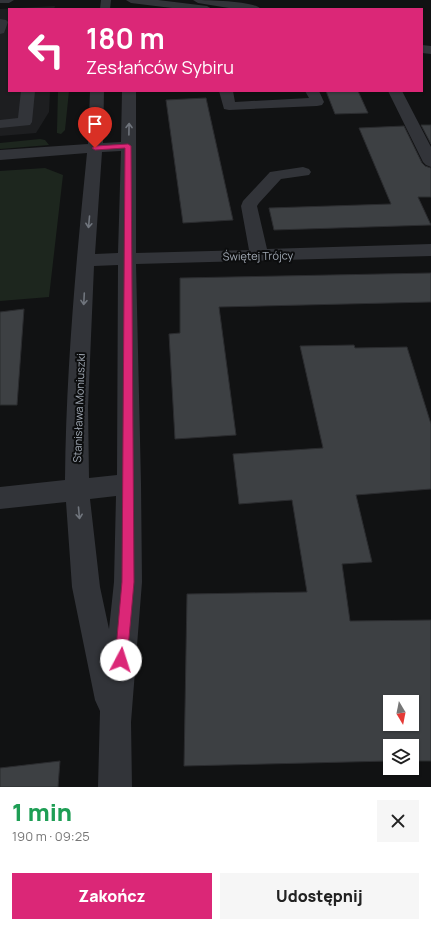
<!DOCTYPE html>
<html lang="pl">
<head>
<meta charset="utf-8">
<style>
  :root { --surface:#fff; --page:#f6f6f6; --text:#222; --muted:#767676; --accent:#db2777 }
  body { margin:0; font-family:Manrope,sans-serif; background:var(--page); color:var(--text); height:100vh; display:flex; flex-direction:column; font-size:15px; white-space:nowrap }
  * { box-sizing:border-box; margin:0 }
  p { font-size:13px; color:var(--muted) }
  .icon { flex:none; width:22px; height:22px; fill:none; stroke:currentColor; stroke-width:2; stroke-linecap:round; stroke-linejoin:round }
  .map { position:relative; height:787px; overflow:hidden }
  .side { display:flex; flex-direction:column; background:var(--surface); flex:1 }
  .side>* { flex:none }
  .banner { position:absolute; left:8px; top:8px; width:415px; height:84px; border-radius:0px; box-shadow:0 1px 3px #0004; background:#db2777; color:#fff; overflow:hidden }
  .needle { width:26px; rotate:170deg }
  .controls { position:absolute; left:383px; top:695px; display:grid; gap:8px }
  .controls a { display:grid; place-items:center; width:36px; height:36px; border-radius:0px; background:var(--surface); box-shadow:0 1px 3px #0004; font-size:20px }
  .pin { position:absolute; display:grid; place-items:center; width:34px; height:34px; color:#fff; margin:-41px -17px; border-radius:50% 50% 50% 0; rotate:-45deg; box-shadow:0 0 4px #0007 }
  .pin .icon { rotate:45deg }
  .me { position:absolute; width:44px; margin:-22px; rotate:5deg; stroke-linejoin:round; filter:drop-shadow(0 0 3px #0008) }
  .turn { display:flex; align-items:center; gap:14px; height:84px; padding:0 12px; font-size:18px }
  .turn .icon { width:52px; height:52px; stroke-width:2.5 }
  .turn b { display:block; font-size:28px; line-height:34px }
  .round { display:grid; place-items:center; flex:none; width:42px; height:42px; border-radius:0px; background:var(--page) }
  .summary { display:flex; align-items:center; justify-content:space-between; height:68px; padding:0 12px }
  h1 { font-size:24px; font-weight:800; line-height:30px; color:#1e9e55 }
  .primary-button { display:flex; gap:8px; margin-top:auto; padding:8px 12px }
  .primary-button a { flex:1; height:46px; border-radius:0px; background:var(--accent); color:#fff; font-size:16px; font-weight:800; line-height:46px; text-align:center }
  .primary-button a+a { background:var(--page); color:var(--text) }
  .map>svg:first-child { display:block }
  .built { fill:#1d1e20 }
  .green { fill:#1d261e }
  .building { fill:#3d4043; stroke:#2b2c2f; fill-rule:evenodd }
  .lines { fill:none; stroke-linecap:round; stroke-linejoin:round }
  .minor { fill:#323439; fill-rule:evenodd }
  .oneway { stroke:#70757d }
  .route { fill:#db2777; stroke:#8e194d }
  .labels { text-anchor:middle; stroke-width:4; stroke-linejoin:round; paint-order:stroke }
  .street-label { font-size:11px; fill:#a2aab5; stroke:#0c0d0e }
</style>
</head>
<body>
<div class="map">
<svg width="431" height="787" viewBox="0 0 431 787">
  <rect width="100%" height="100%" fill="#111213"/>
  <path class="built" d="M55,6L54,9H9V91H50L49,112L36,133L0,136V9Z"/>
  <path class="green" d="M58,91H69L65,130L61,134L57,133V130Z
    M40,139L45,140L49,145L0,149V143Z
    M45,168L63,175L49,297L0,301V171Z"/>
  <path class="building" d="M326,91H358L368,113L335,114Z
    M206,98L233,220L183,223L166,100Z
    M421,125H431V144Z
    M404,126L422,163L425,166L431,168V197H418L431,225L274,230L269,208L391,204L359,128Z
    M431,273V302L219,307L236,435L175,439L169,334L180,333V278Z
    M24,309L17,405H0V312Z
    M354,345L355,348L407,347L431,424V489L356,495L372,562L342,564L350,621L431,620V761H412V746H390V761L184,766L187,594L307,592L292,500L239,504L233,454L323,448L300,346ZM390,702H412V724H390Z
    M60,761L58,787H0V768Z"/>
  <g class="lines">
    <path class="minor" d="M0,0H14L9,3H0Z
      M101,0H111L110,9H100Z
      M126,0H158L207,6L212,9H180L131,3Z
      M193,0C205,0 255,1 261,9H235L198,3Z
      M0,19L6,20L8,22L4,33L0,34Z
      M422,45L431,46V54L422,53Z
      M21,91H35L32,122L30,125L0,128V120L18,118Z
      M90,91H104L103,143L121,142L122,91H136V253L249,250L241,206L243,201L270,172L303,167L309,169L311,172L309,175L281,179L259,203L257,206L267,249L431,244V256L136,264L141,484L142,582L131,722L132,787H98L100,711L95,700L72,587L66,502L0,509V487L65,480C66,371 76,262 87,153L0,160V150L88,144ZM121,151L118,253L95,254L102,152ZM118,265L117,475L89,478L88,407L94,266ZM116,496L114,582L109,629L100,587L90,499Z
      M219,91H233L235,102L309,98L305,91H319L324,102L322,105L317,106L229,110L224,109Z
      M388,91H402L431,147V167L426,165L423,162Z"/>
  </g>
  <defs><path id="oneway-shaft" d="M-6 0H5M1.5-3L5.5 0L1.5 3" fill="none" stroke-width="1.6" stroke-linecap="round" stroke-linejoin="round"/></defs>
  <g class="oneway">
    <use href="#oneway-shaft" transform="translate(129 129) rotate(-89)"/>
    <use href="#oneway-shaft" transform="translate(89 222) rotate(95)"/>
    <use href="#oneway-shaft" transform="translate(84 299) rotate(93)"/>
    <use href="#oneway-shaft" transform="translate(79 513) rotate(85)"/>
  </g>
  <path class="route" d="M128,144L131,146L134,582L127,660L125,664L121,666L116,664L115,660L122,582L125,148L95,150L92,148L95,146Z"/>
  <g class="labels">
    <g class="street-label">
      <text transform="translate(258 256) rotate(-1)" y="4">Świętej Trójcy</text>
      <text transform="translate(79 408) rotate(-88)" y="4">Stanisława Moniuszki</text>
    </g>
  </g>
</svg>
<div class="controls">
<a><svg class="needle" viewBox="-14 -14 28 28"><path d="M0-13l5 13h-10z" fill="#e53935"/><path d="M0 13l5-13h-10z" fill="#767676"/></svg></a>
<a><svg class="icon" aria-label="layers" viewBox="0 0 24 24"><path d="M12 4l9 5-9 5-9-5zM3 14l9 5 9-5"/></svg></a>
</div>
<div class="pin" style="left:95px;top:148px;background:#d93025"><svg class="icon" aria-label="arrive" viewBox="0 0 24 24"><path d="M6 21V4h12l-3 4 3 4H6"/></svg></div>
<svg class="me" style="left:121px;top:660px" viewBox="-20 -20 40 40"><circle r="19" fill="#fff"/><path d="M0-13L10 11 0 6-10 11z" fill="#db2777"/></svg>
<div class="banner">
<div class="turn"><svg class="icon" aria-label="left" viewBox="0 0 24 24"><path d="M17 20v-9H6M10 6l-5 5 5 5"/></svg><div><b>180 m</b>Zesłańców Sybiru</div></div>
</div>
</div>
<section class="side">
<div class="summary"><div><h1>1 min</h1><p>190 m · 09:25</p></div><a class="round"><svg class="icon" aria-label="close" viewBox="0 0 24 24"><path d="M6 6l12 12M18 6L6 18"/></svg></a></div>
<div class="primary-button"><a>Zakończ</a><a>Udostępnij</a></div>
</section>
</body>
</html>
